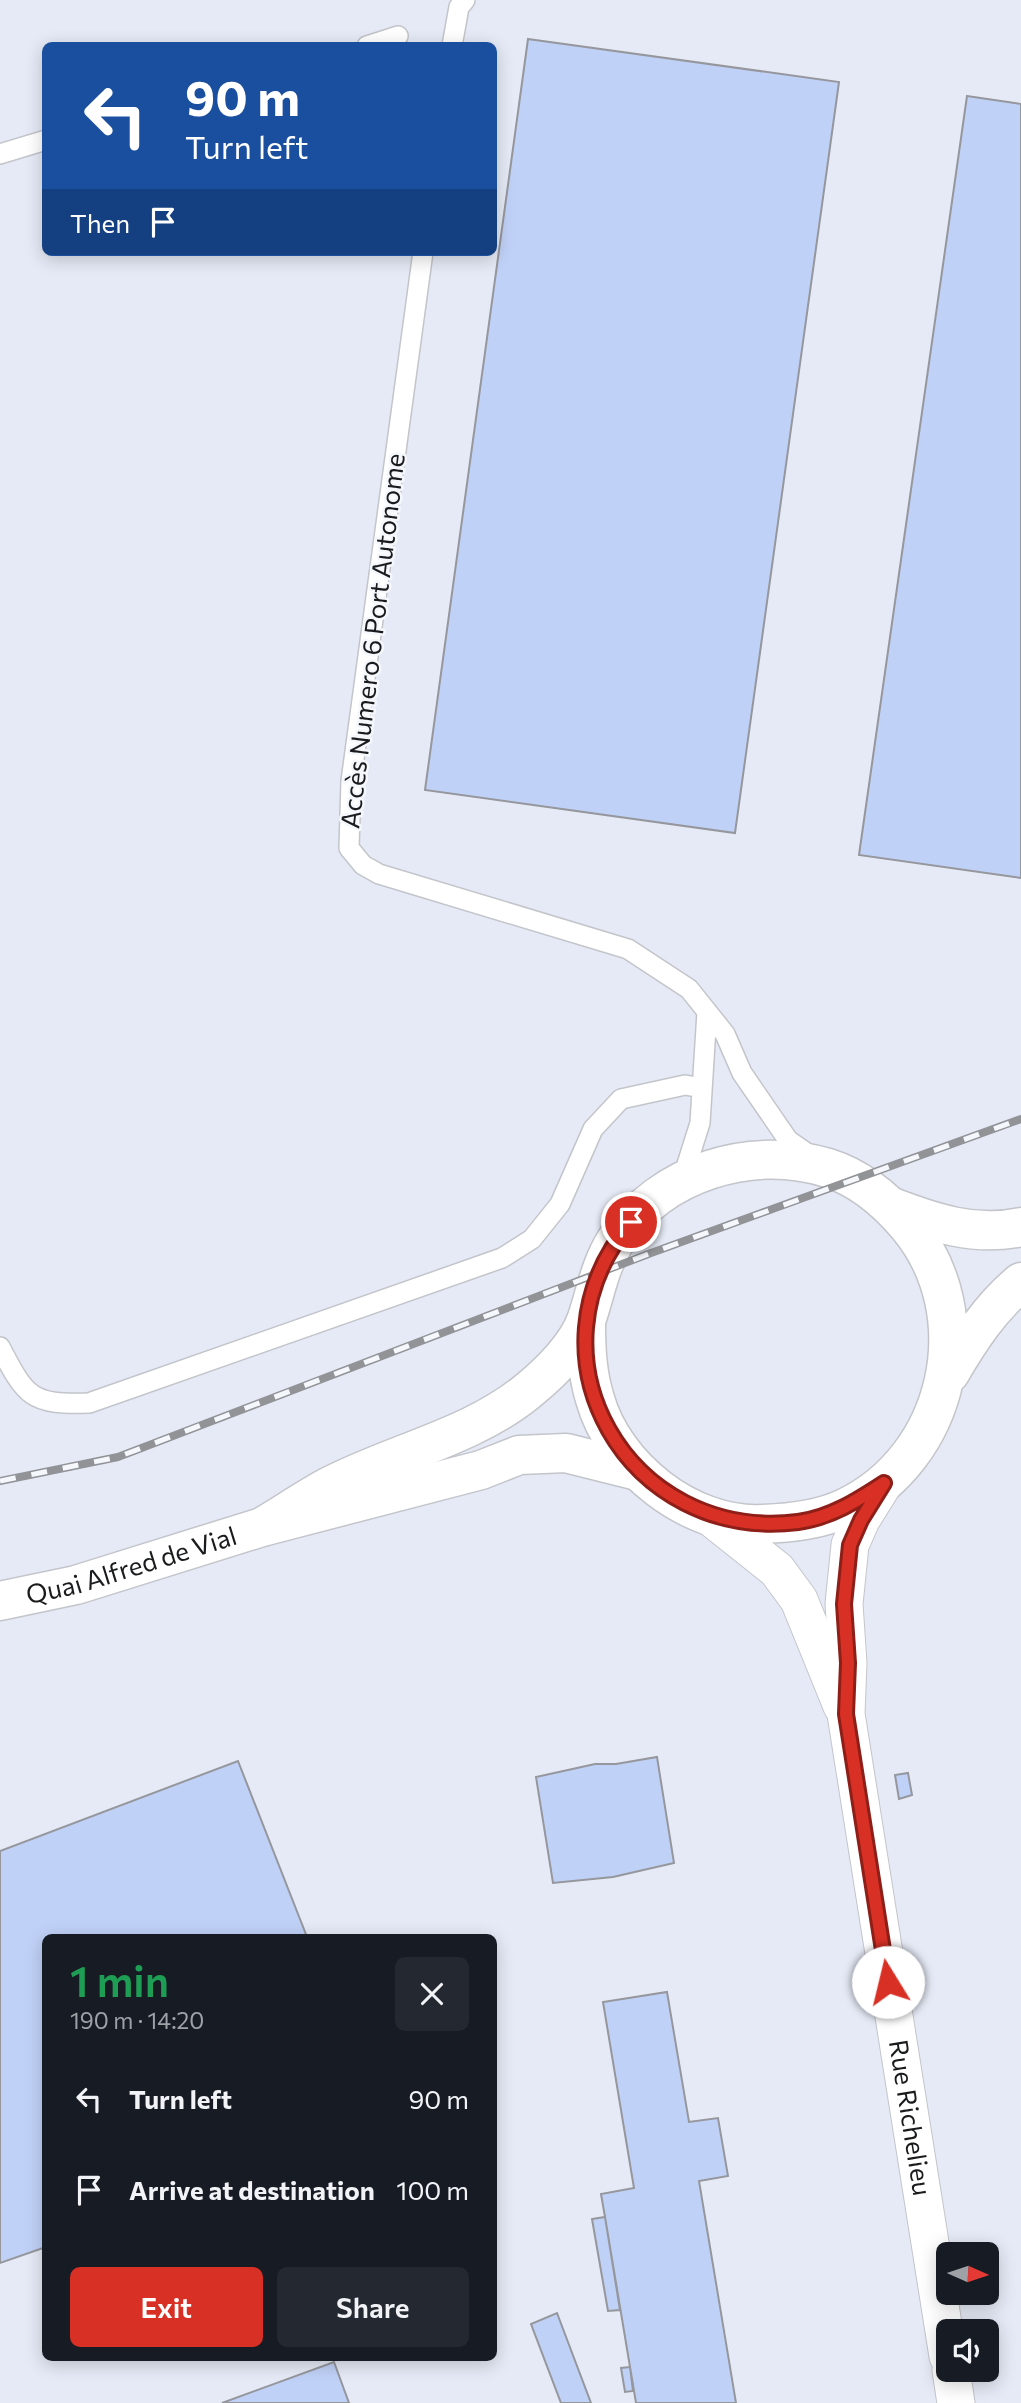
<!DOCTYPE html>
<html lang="en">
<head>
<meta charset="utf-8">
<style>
  :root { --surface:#171b24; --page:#242831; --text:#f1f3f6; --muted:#9ea1a6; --accent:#d93025 }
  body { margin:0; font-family:Commissioner,sans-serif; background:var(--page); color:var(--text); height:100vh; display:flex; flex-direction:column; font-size:26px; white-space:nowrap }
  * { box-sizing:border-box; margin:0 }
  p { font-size:23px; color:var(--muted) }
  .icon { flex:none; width:38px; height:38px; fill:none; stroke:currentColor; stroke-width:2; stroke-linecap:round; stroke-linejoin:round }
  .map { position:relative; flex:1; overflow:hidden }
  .side { position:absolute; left:42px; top:1934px; width:455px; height:427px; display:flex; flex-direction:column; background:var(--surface); border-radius:10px; box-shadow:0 4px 18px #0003 }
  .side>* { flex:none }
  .banner { position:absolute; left:42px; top:42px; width:455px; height:214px; border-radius:10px; box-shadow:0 4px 18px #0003; background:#1a4fa0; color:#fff; overflow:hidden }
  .needle { width:46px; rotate:93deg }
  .controls { position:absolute; left:936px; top:2242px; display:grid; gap:14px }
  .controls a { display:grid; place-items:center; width:63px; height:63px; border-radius:10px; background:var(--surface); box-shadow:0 4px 18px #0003; font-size:35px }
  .pin { position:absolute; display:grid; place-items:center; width:60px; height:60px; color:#fff; margin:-30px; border:4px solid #fff; border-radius:50%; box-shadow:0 2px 7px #0007 }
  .me { position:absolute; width:77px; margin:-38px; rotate:351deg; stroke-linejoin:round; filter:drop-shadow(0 0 5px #0008) }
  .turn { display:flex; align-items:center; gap:24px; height:147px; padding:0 28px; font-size:32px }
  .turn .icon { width:91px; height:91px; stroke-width:2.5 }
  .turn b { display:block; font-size:49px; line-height:60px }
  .then { display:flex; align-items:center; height:66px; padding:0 28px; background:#0003; gap:14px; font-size:26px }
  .round { display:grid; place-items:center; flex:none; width:74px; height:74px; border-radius:10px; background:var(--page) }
  .headline { display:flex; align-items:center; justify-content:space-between; height:119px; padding:0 28px }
  h1 { font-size:42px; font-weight:600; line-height:52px; color:#1e9e55 }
  .action { display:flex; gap:14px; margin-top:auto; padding:14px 28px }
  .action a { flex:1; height:80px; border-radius:10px; background:var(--accent); color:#fff; font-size:28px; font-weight:600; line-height:80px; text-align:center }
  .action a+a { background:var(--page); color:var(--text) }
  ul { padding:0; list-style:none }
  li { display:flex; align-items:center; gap:21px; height:91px; padding:0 28px }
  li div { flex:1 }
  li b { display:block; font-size:26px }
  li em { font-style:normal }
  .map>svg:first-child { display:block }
  .built { fill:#e5eaf6; fill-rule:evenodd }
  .building { fill:#c0d1f7; stroke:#95979c; stroke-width:2 }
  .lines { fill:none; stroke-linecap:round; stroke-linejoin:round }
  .lane-casing { stroke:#c3c5ca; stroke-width:22 }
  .street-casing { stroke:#c3c5ca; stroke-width:39 }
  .secondary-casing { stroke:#c3c5ca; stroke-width:41 }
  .lane { stroke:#fff; stroke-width:19 }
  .street { stroke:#fff; stroke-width:37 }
  .secondary { stroke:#fff; stroke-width:38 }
  .rail-casing { stroke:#919397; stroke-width:8 }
  .rail { stroke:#f4f7fc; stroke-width:5; stroke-dasharray:16; stroke-linecap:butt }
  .route-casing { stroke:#8d1f18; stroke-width:18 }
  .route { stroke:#d93025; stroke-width:12 }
  .labels { text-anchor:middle; stroke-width:5; stroke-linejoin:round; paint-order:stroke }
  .street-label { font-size:26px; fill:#1a1b1d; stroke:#f4f7fc }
</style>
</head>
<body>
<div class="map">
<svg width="1021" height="2403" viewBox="0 0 1021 2403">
  <rect width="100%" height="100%" fill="#f4f7fc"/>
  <path class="built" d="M0,0H1021V2403H0ZM46,46H494V252H46ZM46,1937H494V2357H46ZM948,2254H987V2292H948ZM948,2331H987V2370H948Z"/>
  <path class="building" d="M528,39L839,82L735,833L425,790Z
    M967,96L1021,104V878L859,855Z
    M657,1757L674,1863L613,1877L553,1883L536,1777L595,1764H616Z
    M238,1761L307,1937H46V2247L0,2263V1851Z
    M908,1773L912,1795L899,1799L895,1775Z
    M667,1992L689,2122L718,2118L728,2176L699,2181L736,2403H636L605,2217L601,2194L634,2188L603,2002Z
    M605,2217L620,2310L608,2311L592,2219Z
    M557,2313L591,2403H561L531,2324Z
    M334,2362L349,2403H222Z
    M630,2367L633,2391L625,2392L621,2368Z"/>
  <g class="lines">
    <defs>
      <path id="lane" d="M367,46L398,36
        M452,46L459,7L465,0
        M0,154L46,140
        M423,252L351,781L349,848L363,865L379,874L628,949L689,989L725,1034L742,1073L788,1140L811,1156
        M682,1180L700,1123L707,1012
        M0,1347C26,1397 31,1405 89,1403L502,1258L532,1239L560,1204L593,1129L621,1099L685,1085L702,1088"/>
      <g id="street">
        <path id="s1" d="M884,1483L861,1520L850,1545L844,1604L848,1663L846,1714L948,2356"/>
        <path d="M708,1515L777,1570L799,1600L842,1706"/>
        <path d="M951,2370L956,2403"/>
      </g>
      <g id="secondary">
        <path d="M892,1207C934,1223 975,1237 1021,1227"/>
        <path d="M950,1373C970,1339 990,1308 1021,1282"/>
        <path d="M262,1527C284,1514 306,1499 328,1487C393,1453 473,1437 529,1390C551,1372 578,1345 587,1318C596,1291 600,1265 616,1240C662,1171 751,1145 828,1168C860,1178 887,1201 908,1226C982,1315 950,1458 845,1508C820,1520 791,1523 763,1524C690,1528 614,1467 595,1399C587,1373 586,1349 586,1323"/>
        <path id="s2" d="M0,1601L76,1585L262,1527L481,1470L519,1455L566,1453L638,1471"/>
      </g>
    </defs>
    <use href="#lane" class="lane-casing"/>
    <use href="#street" class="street-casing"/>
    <use href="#secondary" class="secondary-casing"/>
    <use href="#lane" class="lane"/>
    <use href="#street" class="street"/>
    <use href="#secondary" class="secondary"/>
    <defs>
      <path id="rail" d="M0,1481L118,1457L651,1253L1021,1119"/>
    </defs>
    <use href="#rail" class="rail-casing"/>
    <use href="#rail" class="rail"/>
  </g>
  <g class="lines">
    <defs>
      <path id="route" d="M631,1222C519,1355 628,1543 798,1522C830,1518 858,1500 884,1483L861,1520L850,1545L844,1604L848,1663L846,1714L888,1982"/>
    </defs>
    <use href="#route" class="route-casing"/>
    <use href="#route" class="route"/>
  </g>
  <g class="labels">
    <g class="street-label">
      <text transform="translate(373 641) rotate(-83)" y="9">Accès Numero 6 Port Autonome</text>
      <text dy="9" stroke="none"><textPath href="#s2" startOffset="136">Quai Alfred de Vial</textPath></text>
      <text dy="9" stroke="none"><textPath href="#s1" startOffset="649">Rue Richelieu</textPath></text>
    </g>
  </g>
</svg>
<div class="controls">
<a><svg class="needle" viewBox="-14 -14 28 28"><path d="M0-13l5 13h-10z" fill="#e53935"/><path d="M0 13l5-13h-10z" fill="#9ea1a6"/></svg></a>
<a><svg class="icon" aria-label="sound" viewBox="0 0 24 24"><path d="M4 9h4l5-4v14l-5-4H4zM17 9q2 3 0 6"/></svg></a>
</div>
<div class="pin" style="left:631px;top:1222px;background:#d93025"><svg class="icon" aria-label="arrive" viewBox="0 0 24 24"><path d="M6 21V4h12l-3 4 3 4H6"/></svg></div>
<svg class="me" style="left:888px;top:1982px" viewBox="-20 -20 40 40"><circle r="19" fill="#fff"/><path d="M0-13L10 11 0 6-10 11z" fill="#d93025"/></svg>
<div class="banner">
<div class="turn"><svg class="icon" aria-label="left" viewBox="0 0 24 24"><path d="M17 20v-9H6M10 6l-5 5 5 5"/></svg><div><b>90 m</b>Turn left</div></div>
<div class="then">Then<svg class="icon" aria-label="arrive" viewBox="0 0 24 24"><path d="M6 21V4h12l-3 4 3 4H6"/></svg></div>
</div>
<section class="side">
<div class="headline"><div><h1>1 min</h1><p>190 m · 14:20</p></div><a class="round"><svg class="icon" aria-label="close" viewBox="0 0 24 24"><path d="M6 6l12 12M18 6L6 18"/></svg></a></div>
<ul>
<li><svg class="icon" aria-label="left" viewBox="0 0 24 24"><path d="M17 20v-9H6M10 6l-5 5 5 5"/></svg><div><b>Turn left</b></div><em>90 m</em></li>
<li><svg class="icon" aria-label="arrive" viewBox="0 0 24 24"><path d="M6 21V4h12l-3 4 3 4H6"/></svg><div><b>Arrive at destination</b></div><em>100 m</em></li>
</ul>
<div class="action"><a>Exit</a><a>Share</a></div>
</section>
</div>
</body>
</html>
